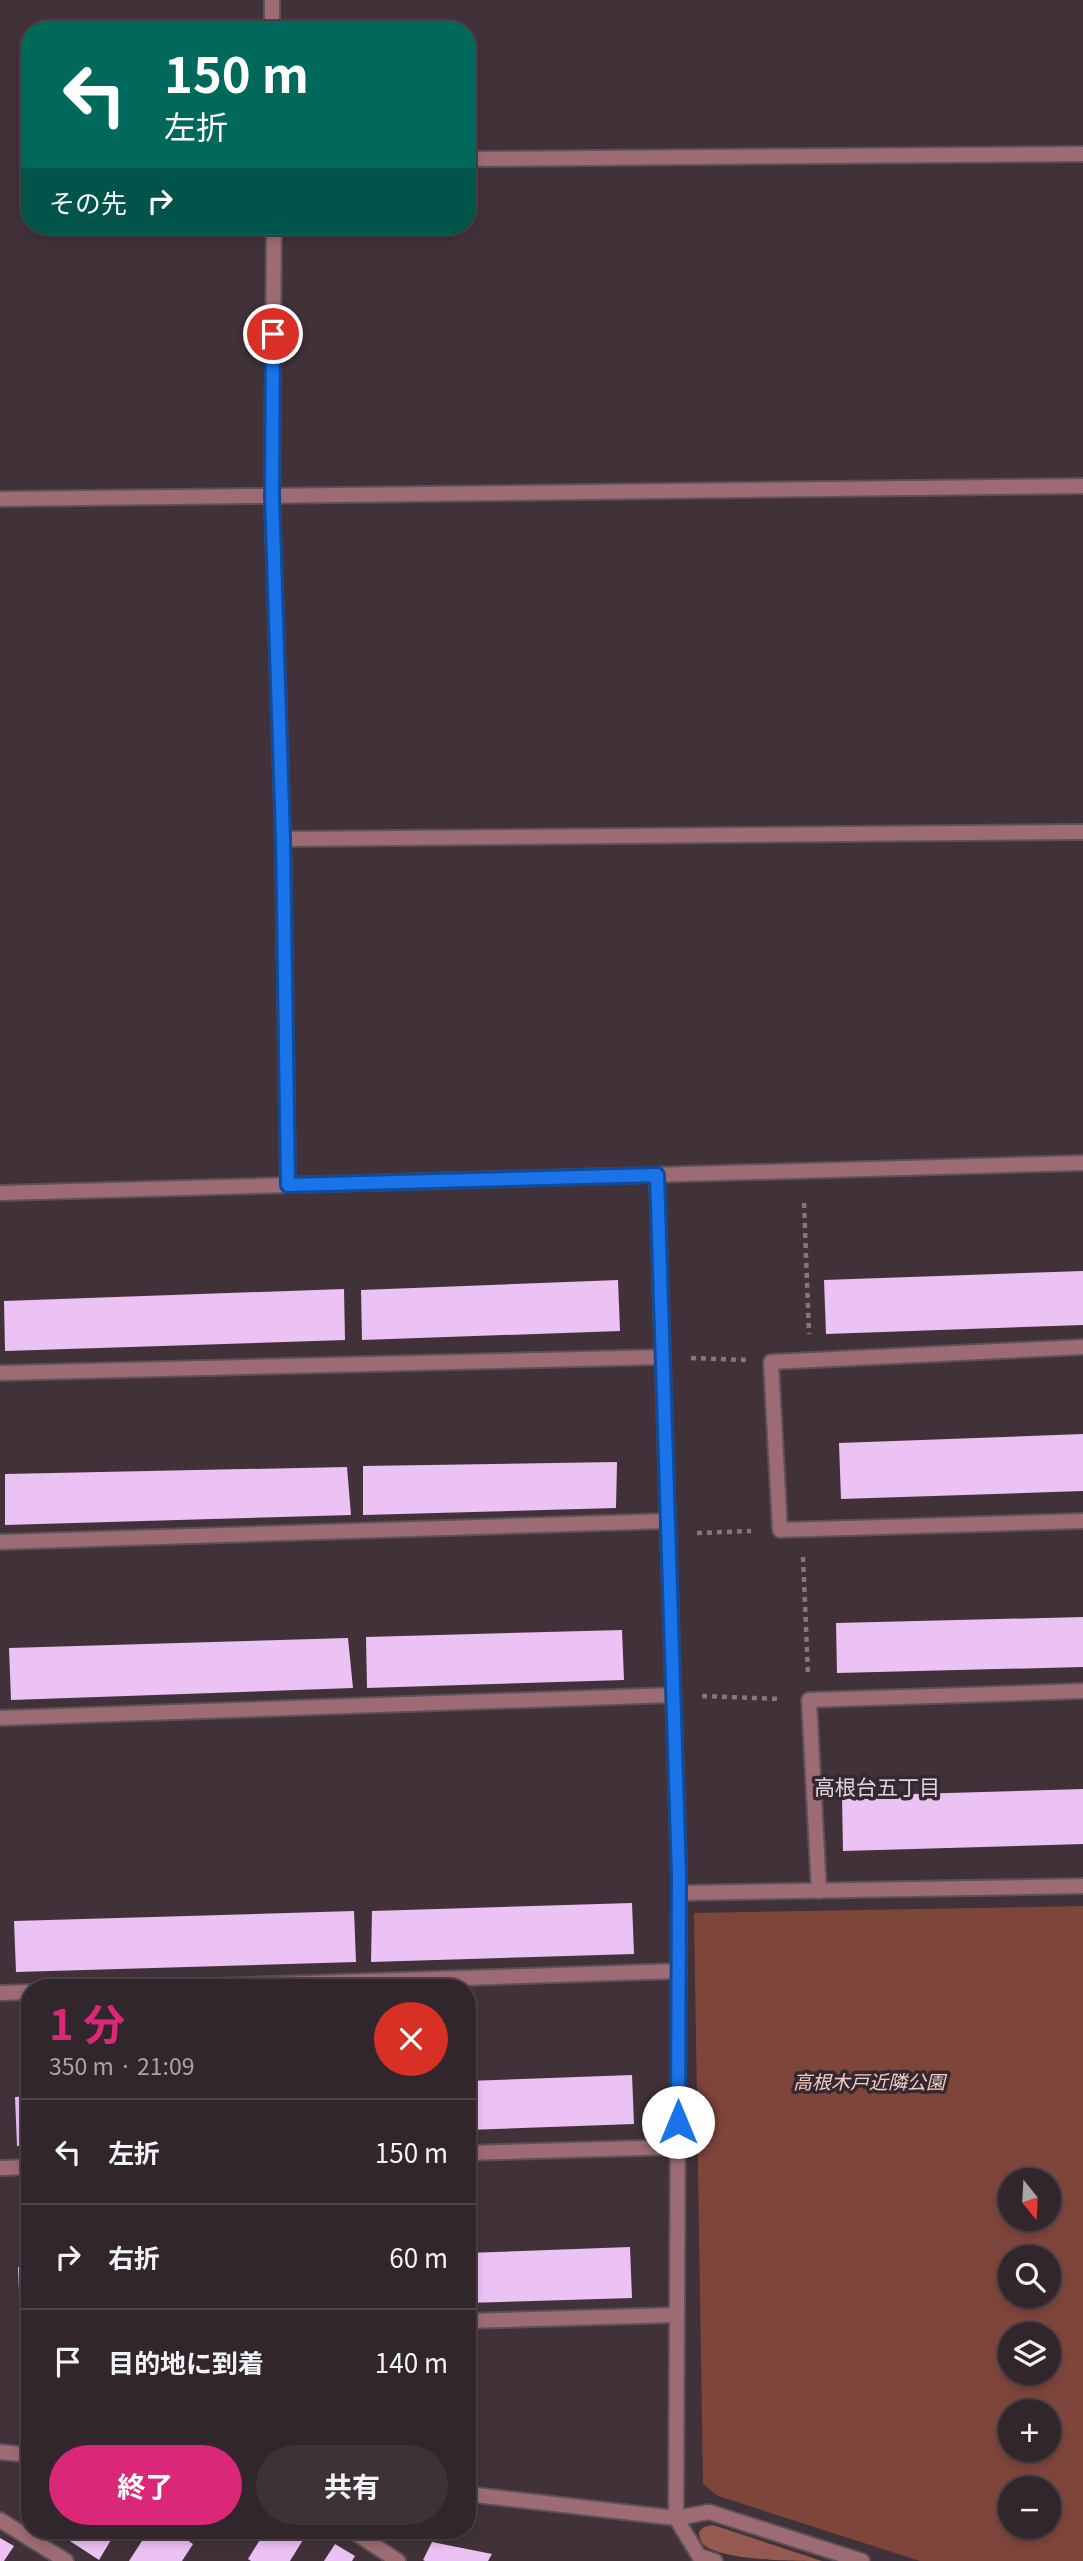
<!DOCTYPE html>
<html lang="ja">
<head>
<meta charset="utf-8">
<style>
  :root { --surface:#31262c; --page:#3d3238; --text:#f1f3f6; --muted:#a8a5a9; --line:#4c4348; --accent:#db2777 }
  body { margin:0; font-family:Georgia,"Noto Sans JP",serif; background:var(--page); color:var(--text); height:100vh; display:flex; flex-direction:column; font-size:26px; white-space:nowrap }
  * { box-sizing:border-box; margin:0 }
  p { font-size:23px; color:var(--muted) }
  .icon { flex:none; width:38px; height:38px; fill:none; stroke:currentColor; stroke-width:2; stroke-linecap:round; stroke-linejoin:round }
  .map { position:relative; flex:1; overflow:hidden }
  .panel { position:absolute; left:21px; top:1979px; width:455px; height:560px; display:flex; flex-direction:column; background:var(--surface); border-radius:28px; box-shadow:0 4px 10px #0003,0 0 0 2px var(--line) }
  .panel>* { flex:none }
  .banner { position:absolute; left:21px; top:21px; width:455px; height:214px; border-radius:28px; box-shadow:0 4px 10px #0003,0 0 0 2px var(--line); background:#00695c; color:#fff; overflow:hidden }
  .needle { width:46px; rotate:162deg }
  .fabs { position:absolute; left:998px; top:2168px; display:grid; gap:14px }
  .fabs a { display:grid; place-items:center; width:63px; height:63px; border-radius:50%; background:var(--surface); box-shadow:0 4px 10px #0003,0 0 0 2px var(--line); font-size:35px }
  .pin { position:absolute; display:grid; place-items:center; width:60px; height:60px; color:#fff; margin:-30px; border:4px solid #fff; border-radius:50%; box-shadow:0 2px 7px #0007 }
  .me { position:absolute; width:77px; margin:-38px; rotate:0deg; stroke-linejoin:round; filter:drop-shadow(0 0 5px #0008) }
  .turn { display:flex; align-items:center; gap:24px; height:147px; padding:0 28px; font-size:32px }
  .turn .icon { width:91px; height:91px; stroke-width:2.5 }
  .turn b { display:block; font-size:49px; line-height:60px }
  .then { display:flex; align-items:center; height:66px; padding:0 28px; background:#0003; gap:14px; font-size:26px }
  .round { display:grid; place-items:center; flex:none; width:74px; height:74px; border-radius:37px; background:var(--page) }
  .headline { display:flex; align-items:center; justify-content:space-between; height:119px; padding:0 28px }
  h1 { font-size:42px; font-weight:700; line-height:52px; color:var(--accent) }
  .cta { display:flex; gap:14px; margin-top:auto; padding:14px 28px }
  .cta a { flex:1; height:80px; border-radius:42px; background:var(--accent); color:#fff; font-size:28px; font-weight:700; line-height:80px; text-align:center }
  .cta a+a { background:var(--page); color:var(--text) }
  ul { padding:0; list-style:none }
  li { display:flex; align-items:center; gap:21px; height:105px; padding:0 28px; border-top:2px solid var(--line) }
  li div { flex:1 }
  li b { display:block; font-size:26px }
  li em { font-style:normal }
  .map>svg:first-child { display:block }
  .green { fill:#7e453b; fill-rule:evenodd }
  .forest { fill:#96594f }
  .building { fill:#ecc1f3 }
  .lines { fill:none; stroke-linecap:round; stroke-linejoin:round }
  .service-casing { stroke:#5e5057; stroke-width:18 }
  .minor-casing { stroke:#5e5057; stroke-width:18 }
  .tertiary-casing { stroke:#5e5057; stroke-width:18 }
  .path { stroke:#84777e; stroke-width:4.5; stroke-dasharray:5 5; stroke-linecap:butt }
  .service { stroke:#9d6b74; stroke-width:14 }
  .minor { stroke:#9d6b74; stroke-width:14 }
  .tertiary { stroke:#9d6b74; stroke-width:14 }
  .route-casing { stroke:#114b97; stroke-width:18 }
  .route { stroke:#1a73e8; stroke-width:12 }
  .labels { text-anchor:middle; stroke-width:7; stroke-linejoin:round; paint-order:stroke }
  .park-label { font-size:19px; font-style:italic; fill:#f2ccc4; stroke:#362830 }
  .neighbourhood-label { font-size:21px; fill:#e0d6db; stroke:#362830 }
</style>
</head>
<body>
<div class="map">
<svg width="1083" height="2561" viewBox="0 0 1083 2561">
  <rect width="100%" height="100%" fill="#41323a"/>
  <path class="green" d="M1083,1906V2561H920L718,2496L703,2484L694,1913ZM1010,2180H1048V2219H1010ZM1010,2258H1048V2296H1010ZM1010,2334H1048V2373H1010ZM1010,2412H1048V2450H1010ZM1010,2488H1048V2527H1010Z"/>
  <path class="forest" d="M713,2525L822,2561C798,2561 717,2561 702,2543C701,2541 699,2535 699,2532L704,2527Z"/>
  <path class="building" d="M1083,1271V1325L826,1334L824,1280Z
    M618,1280L620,1331L362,1340L361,1290Z
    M344,1289L345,1340L5,1351L4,1301Z
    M1083,1434V1491L841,1499L839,1443Z
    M617,1462L616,1508L363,1515V1466Z
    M347,1467L351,1515L5,1525V1474Z
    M1083,1617V1667L837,1673L836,1623Z
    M622,1630L624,1680L367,1688L366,1637Z
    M348,1638L353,1688L11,1700L9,1648Z
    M1083,1789V1844L843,1851L842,1796Z
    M632,1903L634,1954L371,1962L372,1911Z
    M354,1911L356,1962L16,1972L14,1921Z
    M632,2075L634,2124L467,2130V2081Z
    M30,2096V2145L17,2146L15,2097Z
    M630,2247L632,2298L467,2303V2253Z
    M18,2267H30V2317L20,2318Z
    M53,2530H117L99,2560Z
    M149,2530H172L193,2544L182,2561H129Z
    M266,2530H300L306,2535L290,2561H251L248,2559Z
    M0,2538L14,2546L4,2561H0Z
    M432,2542L492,2554L488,2561H425L423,2560Z
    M335,2544L355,2556L352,2561H324Z"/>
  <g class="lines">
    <defs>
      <path id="service" d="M1083,1347L771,1362L780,1530L1083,1521
        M0,1373L663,1357
        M0,1542L668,1521
        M0,1718L673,1695
        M819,1891L809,1700L1083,1691
        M154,1988L679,1971
        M0,1993L30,1992
        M467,2153L678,2147
        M0,2168L30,2167
        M467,2321L677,2315"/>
      <path id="minor" d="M272,0V30
        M467,159L1083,154
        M274,226L272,496L283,839L288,1185
        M0,499L1083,486
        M283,839L1083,832
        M657,1175L679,1875L676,2518
        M679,1893L1083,1886
        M0,2520L66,2561
        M351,2530L398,2561"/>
      <path id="tertiary" d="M0,1193L1083,1163
        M0,2452L30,2455
        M467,2494L676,2518L709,2512L862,2561
        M676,2518L699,2556L715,2561"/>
    </defs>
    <use href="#service" class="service-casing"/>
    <use href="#minor" class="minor-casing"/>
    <use href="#tertiary" class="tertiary-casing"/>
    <path class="path" d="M804,1203L809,1334
      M691,1358L746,1360
      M697,1533L751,1531
      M803,1557L808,1674
      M702,1696L781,1699"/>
    <use href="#service" class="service"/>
    <use href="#minor" class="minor"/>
    <use href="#tertiary" class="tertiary"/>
  </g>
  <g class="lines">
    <defs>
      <path id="route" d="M273,334L272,496L283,839L288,1185L657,1175L679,1875L678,2122"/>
    </defs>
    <use href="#route" class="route-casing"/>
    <use href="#route" class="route"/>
  </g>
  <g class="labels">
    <g class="park-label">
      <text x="869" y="2089">高根木戸近隣公園</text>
    </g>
    <g class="neighbourhood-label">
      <text x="877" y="1795">高根台五丁目</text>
    </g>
  </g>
</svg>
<div class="fabs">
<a><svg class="needle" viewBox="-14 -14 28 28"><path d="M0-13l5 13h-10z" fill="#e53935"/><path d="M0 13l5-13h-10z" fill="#a8a5a9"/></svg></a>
<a><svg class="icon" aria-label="search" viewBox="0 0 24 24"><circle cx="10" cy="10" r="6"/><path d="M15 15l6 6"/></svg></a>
<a><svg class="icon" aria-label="layers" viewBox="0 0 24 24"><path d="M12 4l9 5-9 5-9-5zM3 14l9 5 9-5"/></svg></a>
<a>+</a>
<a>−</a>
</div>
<div class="pin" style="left:273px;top:334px;background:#d93025"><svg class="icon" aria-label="arrive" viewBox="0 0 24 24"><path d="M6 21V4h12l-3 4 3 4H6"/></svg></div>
<svg class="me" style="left:678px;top:2122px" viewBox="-20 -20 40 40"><circle r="19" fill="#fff"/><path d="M0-13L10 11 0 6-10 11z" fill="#1a73e8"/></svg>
<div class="banner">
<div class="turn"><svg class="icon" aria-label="left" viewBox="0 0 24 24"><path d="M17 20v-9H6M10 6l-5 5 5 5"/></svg><div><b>150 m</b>左折</div></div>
<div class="then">その先<svg class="icon" aria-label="right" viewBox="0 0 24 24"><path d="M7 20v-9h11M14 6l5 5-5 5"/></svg></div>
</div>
<section class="panel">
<div class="headline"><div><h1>1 分</h1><p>350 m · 21:09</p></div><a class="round" style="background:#d93025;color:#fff"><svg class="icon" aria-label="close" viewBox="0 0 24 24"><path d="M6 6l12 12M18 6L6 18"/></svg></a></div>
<ul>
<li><svg class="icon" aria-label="left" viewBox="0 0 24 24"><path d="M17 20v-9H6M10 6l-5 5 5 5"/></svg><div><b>左折</b></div><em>150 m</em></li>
<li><svg class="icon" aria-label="right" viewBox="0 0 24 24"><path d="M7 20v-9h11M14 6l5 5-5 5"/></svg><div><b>右折</b></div><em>60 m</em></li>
<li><svg class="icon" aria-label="arrive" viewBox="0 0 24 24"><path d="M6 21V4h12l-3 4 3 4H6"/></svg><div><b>目的地に到着</b></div><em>140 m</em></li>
</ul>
<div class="cta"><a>終了</a><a>共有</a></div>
</section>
</div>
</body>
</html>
